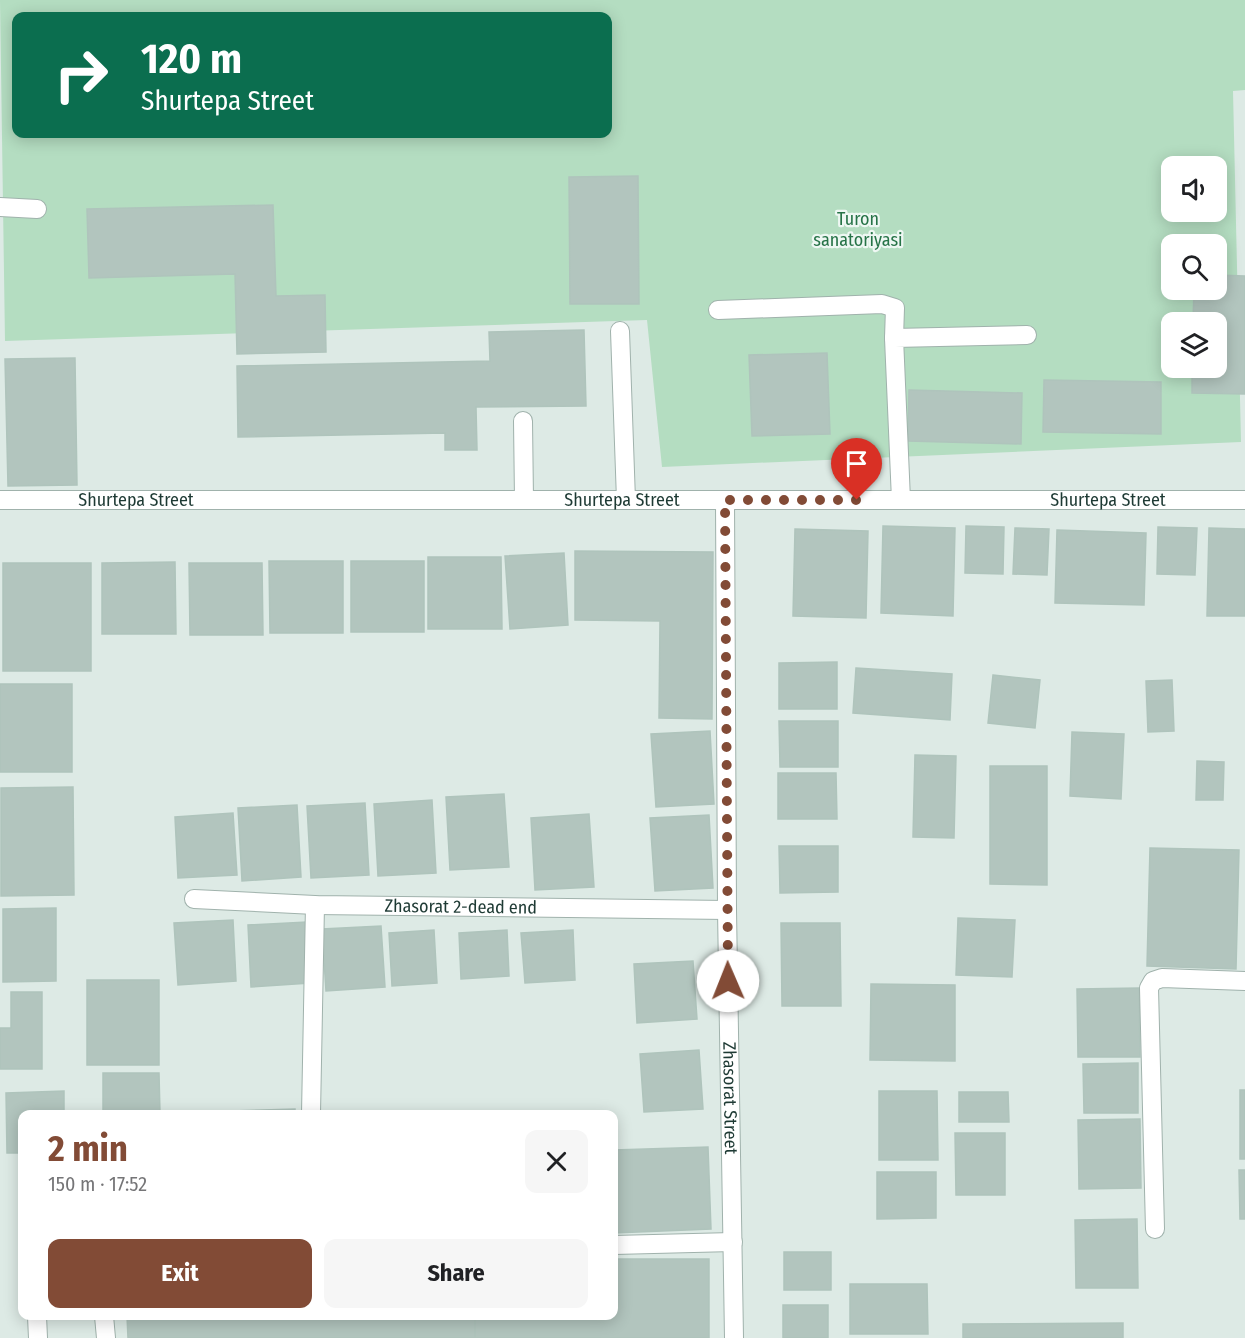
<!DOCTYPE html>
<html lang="en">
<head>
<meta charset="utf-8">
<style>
  :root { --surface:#fff; --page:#f6f6f6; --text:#202124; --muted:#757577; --accent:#824b36 }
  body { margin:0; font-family:"Fira Sans Condensed",sans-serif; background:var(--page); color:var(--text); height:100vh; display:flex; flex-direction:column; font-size:22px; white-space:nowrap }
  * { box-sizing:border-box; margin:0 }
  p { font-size:20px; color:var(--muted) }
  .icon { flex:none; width:33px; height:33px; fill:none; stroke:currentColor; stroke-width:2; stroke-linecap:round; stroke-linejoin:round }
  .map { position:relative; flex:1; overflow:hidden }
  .sheet { position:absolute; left:18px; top:1110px; width:600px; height:210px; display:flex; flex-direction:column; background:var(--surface); border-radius:12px; box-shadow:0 3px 15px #0003 }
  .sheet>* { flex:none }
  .hud { position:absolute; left:12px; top:12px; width:600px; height:126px; border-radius:12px; box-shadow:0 3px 15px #0003; background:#0b6e4f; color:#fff; overflow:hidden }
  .tools { position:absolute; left:1161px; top:156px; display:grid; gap:12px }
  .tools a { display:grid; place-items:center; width:66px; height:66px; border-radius:12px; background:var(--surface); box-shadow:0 3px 15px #0003; font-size:30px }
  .pin { position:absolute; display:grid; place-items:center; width:51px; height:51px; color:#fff; margin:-62px -26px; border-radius:50% 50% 50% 0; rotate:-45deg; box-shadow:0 0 6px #0007 }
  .pin .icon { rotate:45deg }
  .me { position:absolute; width:66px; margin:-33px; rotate:359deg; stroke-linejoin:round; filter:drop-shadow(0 0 4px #0008) }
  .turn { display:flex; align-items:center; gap:21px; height:126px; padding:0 30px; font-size:27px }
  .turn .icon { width:78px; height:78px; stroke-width:2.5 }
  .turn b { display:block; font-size:42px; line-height:51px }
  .round { display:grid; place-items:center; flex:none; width:63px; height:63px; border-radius:12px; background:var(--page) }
  .overview { display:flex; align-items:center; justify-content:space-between; height:102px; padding:0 30px }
  h1 { font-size:36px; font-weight:700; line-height:45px; color:var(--accent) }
  .button { display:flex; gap:12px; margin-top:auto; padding:12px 30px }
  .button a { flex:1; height:69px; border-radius:12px; background:var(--accent); color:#fff; font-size:24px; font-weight:700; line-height:69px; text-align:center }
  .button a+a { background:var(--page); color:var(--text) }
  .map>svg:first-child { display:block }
  .green { fill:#b4ddc1; fill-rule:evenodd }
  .building { fill:#b2c5be; stroke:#afc4bc; stroke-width:1.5 }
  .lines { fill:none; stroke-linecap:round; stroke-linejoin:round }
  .minor-casing { stroke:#a0b2ac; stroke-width:20 }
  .minor { stroke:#fff; stroke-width:18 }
  .route { stroke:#824b36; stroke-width:10; stroke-dasharray:0 18 }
  .labels { text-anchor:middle; stroke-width:4.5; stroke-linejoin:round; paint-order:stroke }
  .park-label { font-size:18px; fill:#267347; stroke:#eef7f3 }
  .street-label { font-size:18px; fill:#1e3a34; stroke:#eef7f3 }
</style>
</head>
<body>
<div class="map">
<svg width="1245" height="1338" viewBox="0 0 1245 1338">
  <rect width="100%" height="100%" fill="#ddeae5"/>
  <path class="green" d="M0,0H1245V90L1233,91L1241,442L662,467L647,320L5,341ZM16,16H608V134H16ZM1172,166H1216V212H1172ZM1172,244H1216V290H1172ZM1172,322H1216V368H1172Z"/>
  <path class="building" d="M638,176L639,304H570L569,177Z
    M273,205L276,296L325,295L326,352L237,354L235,274L89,278L87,209Z
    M1216,275L1245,276V394L1192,393V368H1216V322H1193L1194,290H1216Z
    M584,330L586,406L476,407L477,450H445V433L238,437L237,366L490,361L489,332Z
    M827,353L830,434L752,436L749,355Z
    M75,358L77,485L8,486L5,359Z
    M1044,380L1161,382V434L1043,432Z
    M909,390L1022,393L1021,444L908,441Z
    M883,526L955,528L953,616L881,613Z
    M966,526L1004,527L1003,574L965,573Z
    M1158,527L1197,528L1195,575L1157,574Z
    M1015,528L1049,529L1047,575L1013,574Z
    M1209,528L1245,529V616H1207Z
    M795,529L868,531L866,618L793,616Z
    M1057,530L1146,533L1144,605L1055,603Z
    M575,551L713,552L712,719L659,718L660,621L575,620Z
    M564,553L568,625L510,629L505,556Z
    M428,557H501L502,629H428Z
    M269,561H343V633H270Z
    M351,561H424V632H351Z
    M175,562L176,634H102V563Z
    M3,563H91V671H3Z
    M189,563H262L263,635H190Z
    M837,662V709H779V663Z
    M856,668L952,674L950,720L853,713Z
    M993,675L1040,680L1035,728L988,723Z
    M1172,680L1174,731L1148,732L1146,681Z
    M0,684H72V772H0Z
    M779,721H838V767H780Z
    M710,731L714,804L656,807L651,734Z
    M1072,732L1124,734L1121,799L1070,796Z
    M915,755L956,756L954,838L913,837Z
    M1197,761L1224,762L1223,800H1196Z
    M990,766H1047V885L990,884Z
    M778,773H836L837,819H778Z
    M73,787L74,895L1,896V788Z
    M504,794L509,867L450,870L446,797Z
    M432,800L436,873L378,876L374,804Z
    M365,803L369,875L311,878L307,806Z
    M297,805L301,877L242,881L238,808Z
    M233,813L237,875L178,878L175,817Z
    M589,814L594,887L535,890L531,818Z
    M709,815L713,888L655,891L650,818Z
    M779,846H838V892L780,893Z
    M1150,848L1239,850L1236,969L1147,966Z
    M56,908V981L3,982V909Z
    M958,918L1015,920L1012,977L956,975Z
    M233,920L236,981L178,985L174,923Z
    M307,922L310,983L251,987L248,925Z
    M781,923H840L841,1006H782Z
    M381,926L385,987L326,991L322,929Z
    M434,930L437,983L392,986L389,933Z
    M507,930L509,976L461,979L459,933Z
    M573,930L575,980L525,983L521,933Z
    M693,961L697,1019L637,1023L634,964Z
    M87,980H159V1065H87Z
    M871,984L955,985V1061L870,1060Z
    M1139,988L1140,1057H1078L1077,989Z
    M11,992H42V1069H0V1028H11Z
    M699,1050L703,1109L644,1112L640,1054Z
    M1138,1063V1113H1084L1083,1064Z
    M103,1073H159L160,1114H103Z
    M1240,1090H1245V1159H1240Z
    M64,1091V1114H22V1153H7L6,1093Z
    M879,1091H937L938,1160H879Z
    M959,1092H1008L1009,1122H959Z
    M295,1109V1114H231V1111Z
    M1140,1119L1141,1188L1079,1189L1078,1120Z
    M955,1133H1005V1195H956Z
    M708,1147L711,1229L614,1233V1150Z
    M1239,1170H1245V1219H1240Z
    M877,1172H936V1218L877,1219Z
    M1137,1219L1138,1288H1076L1075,1220Z
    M784,1252H831V1290H784Z
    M614,1259H709V1338H475V1316H614Z
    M850,1284H927L928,1334H850Z
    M783,1305H828V1338H783Z
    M127,1316H475V1338H128Z
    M1123,1323V1338H963V1324Z"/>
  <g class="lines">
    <defs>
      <g id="minor">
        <path d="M0,207L37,209"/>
        <path d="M718,310L882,304L895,308L894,338"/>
        <path d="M620,331L626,500"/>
        <path d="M523,421L524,500"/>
        <path id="s1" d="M0,500H1245"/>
        <path id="s2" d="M725,500L727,910L734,1338"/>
        <path d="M901,500L894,338L1027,335"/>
        <path id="s3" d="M194,899L315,905L727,910"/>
        <path d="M311,1114L315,905"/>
        <path d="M1155,1229L1149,988L1153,981L1162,978L1245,981"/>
        <path d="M614,1245L733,1242"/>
        <path d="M37,1316L38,1338"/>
        <path d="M104,1316L106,1338"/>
      </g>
    </defs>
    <use href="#minor" class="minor-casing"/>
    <use href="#minor" class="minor"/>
  </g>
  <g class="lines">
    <path class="route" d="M728,981L725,500H857"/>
  </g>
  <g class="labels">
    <g class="park-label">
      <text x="858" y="225">Turon<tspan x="858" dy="21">sanatoriyasi</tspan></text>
    </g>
    <g class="street-label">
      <text dy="6" stroke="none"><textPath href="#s1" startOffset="136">Shurtepa Street</textPath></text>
      <text dy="6" stroke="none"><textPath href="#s1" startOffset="622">Shurtepa Street</textPath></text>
      <text dy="6" stroke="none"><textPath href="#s1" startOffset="1108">Shurtepa Street</textPath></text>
      <text dy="6" stroke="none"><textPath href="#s3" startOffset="267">Zhasorat 2-dead end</textPath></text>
      <text dy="6" stroke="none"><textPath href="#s2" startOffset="598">Zhasorat Street</textPath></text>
    </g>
  </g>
</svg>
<div class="tools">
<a><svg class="icon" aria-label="sound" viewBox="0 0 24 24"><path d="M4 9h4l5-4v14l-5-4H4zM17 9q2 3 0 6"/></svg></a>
<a><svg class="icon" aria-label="search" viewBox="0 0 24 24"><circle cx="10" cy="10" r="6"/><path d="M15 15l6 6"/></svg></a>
<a><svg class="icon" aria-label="layers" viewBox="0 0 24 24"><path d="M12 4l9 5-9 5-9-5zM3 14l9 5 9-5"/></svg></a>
</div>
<div class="pin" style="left:857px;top:500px;background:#d93025"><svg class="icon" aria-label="arrive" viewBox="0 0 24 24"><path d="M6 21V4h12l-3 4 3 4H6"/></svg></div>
<svg class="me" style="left:728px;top:981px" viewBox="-20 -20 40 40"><circle r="19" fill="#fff"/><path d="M0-13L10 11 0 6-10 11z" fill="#824b36"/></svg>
<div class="hud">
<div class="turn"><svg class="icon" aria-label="right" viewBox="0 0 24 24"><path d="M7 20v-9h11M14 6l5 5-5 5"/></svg><div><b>120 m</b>Shurtepa Street</div></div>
</div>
<section class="sheet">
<div class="overview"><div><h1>2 min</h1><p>150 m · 17:52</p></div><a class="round"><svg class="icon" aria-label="close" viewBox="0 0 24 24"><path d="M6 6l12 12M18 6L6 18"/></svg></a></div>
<div class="button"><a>Exit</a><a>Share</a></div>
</section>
</div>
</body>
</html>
